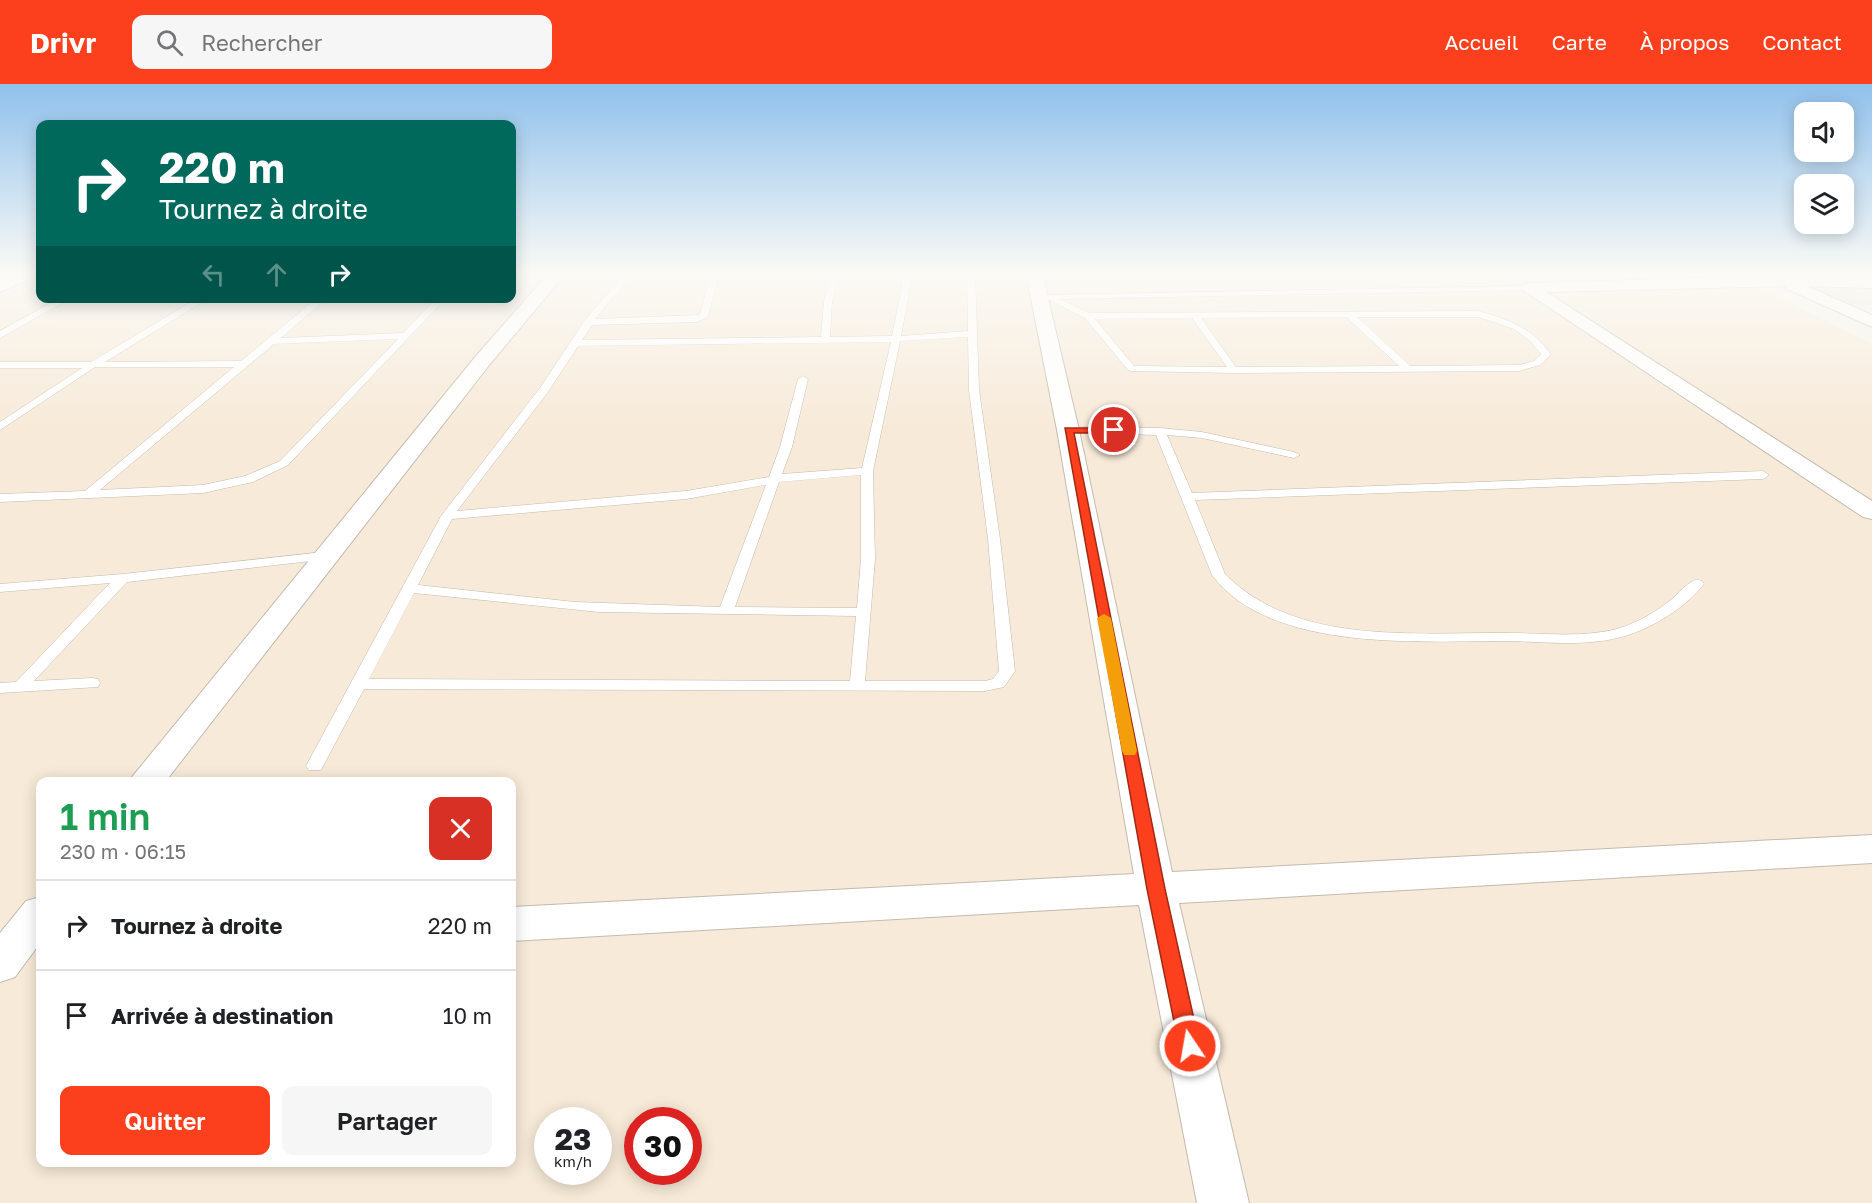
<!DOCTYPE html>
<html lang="fr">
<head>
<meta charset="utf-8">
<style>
  :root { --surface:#fff; --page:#f6f6f6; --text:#202124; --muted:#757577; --line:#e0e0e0; --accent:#fc3f1d }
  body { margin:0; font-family:"Golos Text",sans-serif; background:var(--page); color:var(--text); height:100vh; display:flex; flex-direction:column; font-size:22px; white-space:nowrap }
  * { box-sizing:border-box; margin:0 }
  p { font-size:20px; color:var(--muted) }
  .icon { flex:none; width:33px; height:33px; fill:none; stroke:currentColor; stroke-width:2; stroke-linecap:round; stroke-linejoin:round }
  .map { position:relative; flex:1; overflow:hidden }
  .details { position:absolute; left:36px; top:693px; width:480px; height:390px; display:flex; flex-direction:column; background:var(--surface); border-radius:12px; box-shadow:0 3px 15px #0003 }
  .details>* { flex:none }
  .hud { position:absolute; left:36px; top:36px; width:480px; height:183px; border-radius:12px; box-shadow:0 3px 15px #0003; background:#00695c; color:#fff; overflow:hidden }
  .tools { position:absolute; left:1794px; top:18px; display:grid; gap:12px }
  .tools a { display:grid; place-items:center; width:60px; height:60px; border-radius:12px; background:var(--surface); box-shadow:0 3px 15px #0003; font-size:30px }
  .speed { position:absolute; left:534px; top:1023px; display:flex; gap:12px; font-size:30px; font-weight:700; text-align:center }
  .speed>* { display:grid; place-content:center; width:78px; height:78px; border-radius:50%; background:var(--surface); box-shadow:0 3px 15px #0003; line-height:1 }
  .speed small { font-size:15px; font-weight:400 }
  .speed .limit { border:9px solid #d22; background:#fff; color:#111 }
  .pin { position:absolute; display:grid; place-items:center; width:51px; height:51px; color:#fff; margin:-26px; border:3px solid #fff; border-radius:50%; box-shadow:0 2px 6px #0007 }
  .me { position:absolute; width:66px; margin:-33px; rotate:348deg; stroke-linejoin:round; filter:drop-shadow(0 0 4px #0008) }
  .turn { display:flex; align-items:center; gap:21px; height:126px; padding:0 24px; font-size:27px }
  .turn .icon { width:78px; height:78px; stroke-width:2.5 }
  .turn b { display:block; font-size:42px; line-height:51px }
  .lanes { display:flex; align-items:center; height:57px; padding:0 24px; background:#0003; justify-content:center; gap:30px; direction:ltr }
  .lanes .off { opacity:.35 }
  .round { display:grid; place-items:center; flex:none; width:63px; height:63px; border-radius:12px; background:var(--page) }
  .headline { display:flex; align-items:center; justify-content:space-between; height:102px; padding:0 24px }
  h1 { font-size:36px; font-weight:600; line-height:45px; color:#1e9e55 }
  .button { display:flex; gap:12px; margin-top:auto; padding:12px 24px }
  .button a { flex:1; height:69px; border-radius:12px; background:var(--accent); color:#fff; font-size:24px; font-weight:600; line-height:69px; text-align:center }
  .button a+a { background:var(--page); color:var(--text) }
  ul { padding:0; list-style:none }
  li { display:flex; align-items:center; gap:18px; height:90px; padding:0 24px; border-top:2px solid var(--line) }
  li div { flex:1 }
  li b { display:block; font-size:22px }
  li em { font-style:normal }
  header { display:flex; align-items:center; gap:36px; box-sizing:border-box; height:84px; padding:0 30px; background:var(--accent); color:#fff }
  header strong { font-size:28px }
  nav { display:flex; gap:33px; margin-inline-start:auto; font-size:21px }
  .search { width:420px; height:54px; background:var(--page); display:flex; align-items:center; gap:15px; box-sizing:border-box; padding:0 21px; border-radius:12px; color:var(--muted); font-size:22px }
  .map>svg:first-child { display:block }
  .residential { fill:#eae5da }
  .commercial { fill:#f7ead8; fill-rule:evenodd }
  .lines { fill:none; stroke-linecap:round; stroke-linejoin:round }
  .lane-casing { stroke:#c2bbae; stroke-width:1 }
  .street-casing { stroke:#c2bbae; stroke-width:2 }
  .lane { fill:#fff; fill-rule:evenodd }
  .street { fill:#fff; fill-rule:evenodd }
  .route { fill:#fc3f1d; stroke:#a42913; stroke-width:1.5 }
  .slow { fill:#f59e0b }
</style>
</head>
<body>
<header>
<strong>Drivr</strong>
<div class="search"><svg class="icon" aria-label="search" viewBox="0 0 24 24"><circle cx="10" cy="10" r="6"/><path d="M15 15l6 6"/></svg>Rechercher</div>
<nav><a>Accueil</a><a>Carte</a><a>À propos</a><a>Contact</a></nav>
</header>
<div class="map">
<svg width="1872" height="1119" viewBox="0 0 1872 1119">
  <rect width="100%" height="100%" fill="#f6f3ec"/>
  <path class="residential" d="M1779,189H1872V221H1850Z"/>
  <path class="commercial" d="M512,189H1730L1872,260V1119H0V211L40,192V214H512ZM40,698H512V1078H40ZM548,1036H598V1088H548ZM638,1036H688V1088H638Z"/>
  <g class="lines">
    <defs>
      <path id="lane" d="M625,189H633L595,235L700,231L711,189H719L708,233L697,238L592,241L582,256L821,253L824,217L831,192L772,193L768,191L770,189H840L832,217L830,253L892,252L902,203L900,189H908L910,203L901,252L968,247L967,189H975L979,306L1000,455L1015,587L1004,603L985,607L364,605L321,686H309L306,682L441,432L540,304L585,236ZM968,253L969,306L988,455L999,587L993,595L985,597H865L875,475L873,387L900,257ZM891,258L862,384L782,390L792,363L808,295L803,292L798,295L780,363L769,393L686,407L457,427L548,308L578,262ZM861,391V475L857,524L735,523L779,398ZM766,401L720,523L575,518L418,501L452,435L686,415ZM414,509L599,528L856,532L850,597L369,595Z
        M1531,202L1532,204L1528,206L1060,215L1089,229L1478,227C1508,235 1533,244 1551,271L1540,281L1519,287L1234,289L1131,287L1128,286L1085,234L1044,213L1048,211ZM1346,233L1399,282L1236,283L1201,234ZM1357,233H1478L1514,245L1530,257L1541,270L1534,277L1519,281L1410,282ZM1192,234L1227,283L1134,282L1095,235Z
        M60,214H71L0,254V247Z
        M198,214H209L105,278L241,277L317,214H327L281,254L403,249L437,214H446L288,381L253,398L203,409L0,418V410L85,407L234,283H95L0,346V338L82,284H0V278H91ZM398,255L280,377L245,392L203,401L100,406L274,260Z
        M1068,343L1160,344L1202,348L1294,368L1300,371L1294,374L1202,354L1167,351L1192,409L1763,387L1769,391L1763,395L1195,416L1225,490C1296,562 1415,548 1507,549C1543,549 1581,554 1617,545C1637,539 1656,528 1672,515C1679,509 1686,500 1693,497C1697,495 1698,496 1702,497L1704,500C1685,524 1654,543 1625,552C1587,563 1547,558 1508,557C1421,557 1270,569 1212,491L1156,351L1064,348V344Z
        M324,468L331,472L329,475L127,498L34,597L92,594L98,595L100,599L98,603L0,609V599L16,598L110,499L0,508V500L123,490Z"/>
      <path id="street" d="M17,189H38L36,192L0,208V197Z
        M549,189H566L490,280L165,698H128L476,272Z
        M1026,189H1042L1079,346L1172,788L1872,751V779L1179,819L1249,1119H1197L1139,821L512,857V823L1134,790L1057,346Z
        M1782,192L1872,194V204L1807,202L1872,231V243L1787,205L1785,202L1546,208L1872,417V435L1863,433L1520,204L1528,199Z
        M40,813V859L15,893L0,898V849L26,817Z"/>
    </defs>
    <use href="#lane" class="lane-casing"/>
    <use href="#street" class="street-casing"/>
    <use href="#lane" class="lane"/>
    <use href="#street" class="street"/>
  </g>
  <linearGradient id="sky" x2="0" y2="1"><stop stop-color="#8fc1ec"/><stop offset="0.55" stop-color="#fbfaf6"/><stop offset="1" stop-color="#fbfaf6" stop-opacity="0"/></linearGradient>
  <rect width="1872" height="346" fill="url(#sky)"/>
  <path class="route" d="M1065,344H1114L1119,346L1114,349H1074L1165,805L1200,962L1197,969L1190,971L1182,969L1179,962L1147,805Z"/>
  <path class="slow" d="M1104,530L1111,534L1137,667L1135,671H1124L1122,667L1097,534Z"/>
</svg>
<div class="tools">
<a><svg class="icon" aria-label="sound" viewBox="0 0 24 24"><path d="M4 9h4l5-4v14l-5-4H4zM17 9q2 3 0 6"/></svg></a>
<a><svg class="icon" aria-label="layers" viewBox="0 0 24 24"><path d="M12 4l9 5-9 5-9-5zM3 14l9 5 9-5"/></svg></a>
</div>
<div class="speed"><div>23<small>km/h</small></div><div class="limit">30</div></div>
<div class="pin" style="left:1114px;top:346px;background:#d93025"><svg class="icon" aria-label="arrive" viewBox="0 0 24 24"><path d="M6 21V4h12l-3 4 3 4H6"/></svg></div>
<svg class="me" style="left:1190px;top:962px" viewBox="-20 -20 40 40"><circle r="17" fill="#fc3f1d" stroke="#fff" stroke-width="3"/><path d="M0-11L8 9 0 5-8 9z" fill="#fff"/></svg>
<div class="hud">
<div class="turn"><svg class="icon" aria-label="right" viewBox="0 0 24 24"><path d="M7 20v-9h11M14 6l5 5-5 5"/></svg><div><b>220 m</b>Tournez à droite</div></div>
<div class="lanes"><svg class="icon off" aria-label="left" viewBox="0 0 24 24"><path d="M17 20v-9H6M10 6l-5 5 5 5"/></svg><svg class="icon off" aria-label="ahead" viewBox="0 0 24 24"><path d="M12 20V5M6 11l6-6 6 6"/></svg><svg class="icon" aria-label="right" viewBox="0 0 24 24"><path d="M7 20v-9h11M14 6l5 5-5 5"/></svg></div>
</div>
<section class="details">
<div class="headline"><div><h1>1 min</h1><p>230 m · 06:15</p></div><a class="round" style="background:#d93025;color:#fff"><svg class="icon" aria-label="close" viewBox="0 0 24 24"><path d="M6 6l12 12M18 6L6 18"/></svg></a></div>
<ul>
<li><svg class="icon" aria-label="right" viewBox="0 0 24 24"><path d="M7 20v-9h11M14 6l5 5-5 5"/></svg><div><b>Tournez à droite</b></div><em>220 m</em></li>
<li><svg class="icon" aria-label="arrive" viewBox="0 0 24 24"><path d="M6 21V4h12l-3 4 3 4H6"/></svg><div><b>Arrivée à destination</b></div><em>10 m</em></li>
</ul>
<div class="button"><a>Quitter</a><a>Partager</a></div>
</section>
</div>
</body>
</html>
